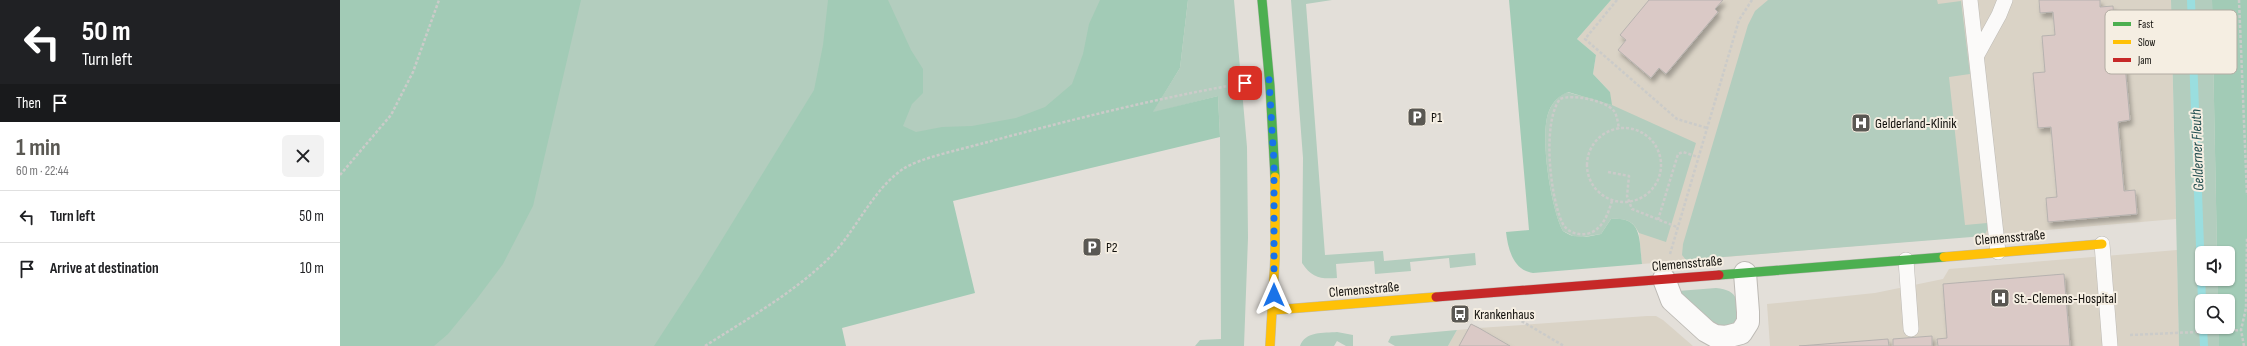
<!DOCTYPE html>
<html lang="en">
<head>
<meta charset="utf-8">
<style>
  :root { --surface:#fff; --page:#f2f2f2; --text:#202124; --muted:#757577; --line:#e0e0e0; --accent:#5a5853 }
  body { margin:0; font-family:"Sofia Sans Condensed",sans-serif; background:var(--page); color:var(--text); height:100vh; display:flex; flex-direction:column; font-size:15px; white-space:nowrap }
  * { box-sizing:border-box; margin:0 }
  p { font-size:13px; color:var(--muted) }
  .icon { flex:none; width:22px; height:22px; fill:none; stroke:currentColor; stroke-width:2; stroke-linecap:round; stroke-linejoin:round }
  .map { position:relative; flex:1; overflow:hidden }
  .details { display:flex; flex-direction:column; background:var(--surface); width:340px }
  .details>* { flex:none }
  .guide { background:#202124; color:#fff; overflow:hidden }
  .tools { position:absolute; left:1855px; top:246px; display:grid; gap:8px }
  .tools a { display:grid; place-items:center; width:40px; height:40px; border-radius:6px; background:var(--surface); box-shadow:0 1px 3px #0004; font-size:20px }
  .pin { position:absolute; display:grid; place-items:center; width:34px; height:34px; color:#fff; margin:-17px; border-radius:8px; box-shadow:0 2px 6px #0006 }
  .me { position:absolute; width:44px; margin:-22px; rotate:0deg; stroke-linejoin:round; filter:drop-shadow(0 0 3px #0008) }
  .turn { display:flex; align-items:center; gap:14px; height:84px; padding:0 16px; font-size:18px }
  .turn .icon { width:52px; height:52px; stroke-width:2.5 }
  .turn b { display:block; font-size:28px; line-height:34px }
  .then { display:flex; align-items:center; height:38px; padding:0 16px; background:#0003; gap:8px; font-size:15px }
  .round { display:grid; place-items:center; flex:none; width:42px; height:42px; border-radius:6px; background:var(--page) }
  .headline { display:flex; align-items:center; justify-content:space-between; height:68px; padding:0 16px }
  h1 { font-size:24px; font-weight:700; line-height:30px; color:var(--accent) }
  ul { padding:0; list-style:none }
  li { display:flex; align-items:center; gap:12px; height:52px; padding:0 16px; border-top:1px solid var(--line) }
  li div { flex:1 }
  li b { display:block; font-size:15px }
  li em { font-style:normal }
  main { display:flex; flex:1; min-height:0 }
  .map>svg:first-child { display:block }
  .built { fill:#dad3c6 }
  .green { fill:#b3cdbe }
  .forest { fill:#a2cbb6 }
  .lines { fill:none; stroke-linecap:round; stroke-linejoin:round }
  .stream { stroke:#9adedf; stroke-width:8 }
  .building { fill:#dac9c6; stroke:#b6b2af; filter:url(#shadow) }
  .lane-casing { stroke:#bdbab5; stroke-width:16 }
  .street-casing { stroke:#bdbab5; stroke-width:24 }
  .fast-casing { stroke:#bdbab5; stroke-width:10 }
  .slow-casing { stroke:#bdbab5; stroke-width:10 }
  .jam-casing { stroke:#bdbab5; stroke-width:10 }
  .path { stroke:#cbcbc9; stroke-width:2.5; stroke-dasharray:3 2; stroke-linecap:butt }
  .lane { stroke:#fbfaf9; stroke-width:15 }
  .street { stroke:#fbfaf9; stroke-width:22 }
  .fast { stroke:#4caf50; stroke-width:9 }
  .slow { stroke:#ffc107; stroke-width:9 }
  .jam { stroke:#c62828; stroke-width:9 }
  .route { stroke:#1a73e8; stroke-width:7; stroke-dasharray:0 12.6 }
  .labels { text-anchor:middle; stroke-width:4; stroke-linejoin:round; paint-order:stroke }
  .poi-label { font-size:14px; fill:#110f0b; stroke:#f5eee2; text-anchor:start }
  .street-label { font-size:14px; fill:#110f0b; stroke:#f5eee2 }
  .water-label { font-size:15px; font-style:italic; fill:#1e4b4d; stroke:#f5eee2 }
  .key { fill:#f5eee2; stroke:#b1aba2; stroke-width:1 }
  .key-label { font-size:11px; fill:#110f0b }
</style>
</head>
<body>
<main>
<section class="details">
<div class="guide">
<div class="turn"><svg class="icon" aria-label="left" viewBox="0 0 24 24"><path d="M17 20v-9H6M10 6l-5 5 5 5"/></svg><div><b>50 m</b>Turn left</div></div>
<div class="then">Then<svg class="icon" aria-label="arrive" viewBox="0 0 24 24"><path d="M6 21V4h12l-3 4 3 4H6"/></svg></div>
</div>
<div class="headline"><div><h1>1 min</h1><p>60 m · 22:44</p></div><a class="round"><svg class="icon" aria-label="close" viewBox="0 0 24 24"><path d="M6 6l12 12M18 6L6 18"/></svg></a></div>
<ul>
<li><svg class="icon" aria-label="left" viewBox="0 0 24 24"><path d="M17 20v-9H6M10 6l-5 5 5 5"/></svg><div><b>Turn left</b></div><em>50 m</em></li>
<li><svg class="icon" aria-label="arrive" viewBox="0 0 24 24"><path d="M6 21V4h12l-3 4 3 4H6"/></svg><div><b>Arrive at destination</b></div><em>10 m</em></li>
</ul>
</section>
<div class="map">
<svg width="1907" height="346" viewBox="0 0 1907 346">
  <defs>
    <filter id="shadow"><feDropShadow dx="2.5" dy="4.5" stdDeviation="2" flood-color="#0004"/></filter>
  </defs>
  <rect width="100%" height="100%" fill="#e3dfd9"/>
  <path class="built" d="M1271,0H1831L1836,219L1302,264L1299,233L1216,98L1270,92L1253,74L1256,55L1237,39Z
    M1837,250L1839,346H1430L1427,304L1535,293L1603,279L1609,269Z
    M1307,316H1316L1323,320L1353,346H1108L1117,330L1129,329L1131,324L1139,328Z"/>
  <path class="green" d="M0,0H823L772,98L621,174L431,346H0Z
    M848,0H894L907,147L908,238L904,346H855L860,340L881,339L880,137L878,96L812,113L840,68Z
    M951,0H992L966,4L985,255L1043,251L1044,261L1135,253L1136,265L1110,268L1109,258L1070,262L1071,271L1035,274L1034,261L996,264L997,278C980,279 972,278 962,263L963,158Z
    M1428,0H1597L1598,4L1621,1L1630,74L1609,77L1625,225L1647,223V230L1644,236L1346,260L1342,255L1343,244L1408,25L1415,11Z
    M1831,0H1872L1877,253H1862V279H1878V301H1862V327H1879V346H1839Z
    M1227,92L1272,105L1356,143L1326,242L1299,233C1293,220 1284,218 1271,219L1261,234L1237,238L1223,231C1211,209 1199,135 1209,111C1213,101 1219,96 1227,92Z
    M1376,288C1399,290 1398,302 1401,322L1377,329L1338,291Z
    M1117,330L1108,346H1055L1048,342L1051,336Z
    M997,332L1013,335V346H1006L997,341L994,346H960C965,331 984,333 997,332Z"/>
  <path class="forest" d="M0,0H241L193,206L163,264L136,300L108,334L94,346H0Z
    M488,0H548L571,50L583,69V93L572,104L563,126L576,132L602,127L632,126L676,118L705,107L732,84L743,54L749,24L760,0H848L840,68L813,112L878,96L880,137L613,201L635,293L502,328L506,346H314L359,277L474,90L483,45Z
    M1169,0H1271L1237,39L1256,55L1253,74L1270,92L1272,105L1228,92C1219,96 1213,101 1209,111C1199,135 1211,209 1223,231C1236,240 1247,237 1261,234L1271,219C1303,216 1299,240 1302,264L1193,273C1173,270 1168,249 1166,232L1189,230Z
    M1872,0H1907V346H1879V327H1888V301H1878V279H1888V253H1877Z"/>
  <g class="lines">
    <path class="stream" d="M1851,0L1862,301
      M1863,327L1864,346"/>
  </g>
  <path class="building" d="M1309,0H1383L1375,9L1378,12L1326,74L1319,68L1311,78L1278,50L1286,40L1280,35Z
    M1699,0H1760V7L1773,6L1778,66L1785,65L1790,120L1778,122L1784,191L1795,190L1797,214L1708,222L1706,198L1717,197L1711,127L1698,128L1693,73L1705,72L1702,36L1715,35L1713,12L1700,13Z
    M1724,274L1730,346H1598L1597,339L1607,338L1603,284Z
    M1131,324L1139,328L1170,346H1119Z
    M1592,336V346H1553V339Z
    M1548,339L1549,346H1459Z"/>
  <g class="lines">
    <defs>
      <path id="lane" d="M1630,0L1658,252
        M1637,55L1659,15L1665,0
        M1762,244L1770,346
        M1566,260L1571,329"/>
      <path id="street" d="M1324,279L1332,300L1366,331L1375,336L1386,337L1401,333L1408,322V312L1405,273"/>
      <path id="fast" d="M922,0L930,86L935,177
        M1379,275L1604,257"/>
      <path id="slow" d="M1604,257L1762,244
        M934,310L1096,297
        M930,346L935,259V177"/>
      <path id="jam" d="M1096,297L1379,275"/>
    </defs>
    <use href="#lane" class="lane-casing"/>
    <use href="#street" class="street-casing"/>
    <use href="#fast" class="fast-casing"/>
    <use href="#slow" class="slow-casing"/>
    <use href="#jam" class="jam-casing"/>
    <path class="path" d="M1277,0L1245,39L1337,119L1367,128
      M1899,0L1907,195
      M1247 165a37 37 0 1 1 74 0a37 37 0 1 1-74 0Z
      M1268,172L1289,176L1287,196L1292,209L1337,227
      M0,175L51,115L73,72L99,0
      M1272,201C1269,210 1266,221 1258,228C1248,238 1228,236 1222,222C1210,196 1202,122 1220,99C1232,94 1265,100 1274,111C1277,115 1278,123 1279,129
      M1318,220L1338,154L1343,152L1358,157
      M1330,254L1399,20L1412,0
      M1173,316L1224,346
      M1790,335L1901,330
      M365,346C407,319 452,294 488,259C516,232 531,191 563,169C579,158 623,149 644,143C730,120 817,98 905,83
      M1904,346L1901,330L1906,308L1907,237"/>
    <use href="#lane" class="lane"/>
    <use href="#street" class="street"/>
    <use href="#fast" class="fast"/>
    <use href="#slow" class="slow"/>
    <use href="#jam" class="jam"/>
  </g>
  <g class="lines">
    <path class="route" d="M905,83L929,79L934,163V295"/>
  </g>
  <defs>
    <symbol id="parking-square" viewBox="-11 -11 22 22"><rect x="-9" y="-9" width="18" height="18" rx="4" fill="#5a5853" stroke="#f5eee2"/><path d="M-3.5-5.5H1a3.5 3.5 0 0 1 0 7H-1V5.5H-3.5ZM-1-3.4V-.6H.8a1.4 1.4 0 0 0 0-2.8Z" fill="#fff"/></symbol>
    <symbol id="hospital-square" viewBox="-11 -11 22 22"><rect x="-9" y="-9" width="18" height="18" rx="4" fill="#5a5853" stroke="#f5eee2"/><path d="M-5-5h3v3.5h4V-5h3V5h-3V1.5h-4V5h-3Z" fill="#fff"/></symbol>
    <symbol id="bus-square" viewBox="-11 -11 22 22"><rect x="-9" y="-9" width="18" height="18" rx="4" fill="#5a5853" stroke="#f5eee2"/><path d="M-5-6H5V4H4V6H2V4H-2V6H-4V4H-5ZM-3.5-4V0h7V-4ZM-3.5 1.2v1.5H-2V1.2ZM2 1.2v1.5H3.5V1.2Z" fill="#fff"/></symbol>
  </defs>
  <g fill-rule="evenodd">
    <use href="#parking-square" x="1066" y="106" width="22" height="22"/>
    <use href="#hospital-square" x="1510" y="112" width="22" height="22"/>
    <use href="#parking-square" x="741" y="236" width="22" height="22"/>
    <use href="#hospital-square" x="1649" y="287" width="22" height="22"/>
    <use href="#bus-square" x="1109" y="303" width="22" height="22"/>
  </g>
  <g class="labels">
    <g class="poi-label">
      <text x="1091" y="122">P1</text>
      <text x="1535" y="128">Gelderland-Klinik</text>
      <text x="766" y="252">P2</text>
      <text x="1674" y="303">St.-Clemens-Hospital</text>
      <text x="1134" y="319">Krankenhaus</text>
    </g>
    <g class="street-label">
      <text transform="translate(1670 237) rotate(-5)" y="5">Clemensstraße</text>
      <text transform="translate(1347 263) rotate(-5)" y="5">Clemensstraße</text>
      <text transform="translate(1024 289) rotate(-5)" y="5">Clemensstraße</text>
    </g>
    <g class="water-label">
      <text transform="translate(1857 150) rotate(-92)" y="5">Gelderner Fleuth</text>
    </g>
  </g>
  <rect x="1765" y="10" width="132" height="64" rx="6" class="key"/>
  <rect x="1773" y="22" width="18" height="4" fill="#4caf50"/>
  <rect x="1773" y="40" width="18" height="4" fill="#ffc107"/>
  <rect x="1773" y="58" width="18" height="4" fill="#c62828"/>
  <g class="key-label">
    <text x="1798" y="28">Fast</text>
    <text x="1798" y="46">Slow</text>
    <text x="1798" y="64">Jam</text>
  </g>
</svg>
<div class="tools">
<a><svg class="icon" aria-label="sound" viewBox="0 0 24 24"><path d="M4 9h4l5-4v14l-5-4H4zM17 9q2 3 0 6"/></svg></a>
<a><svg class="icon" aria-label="search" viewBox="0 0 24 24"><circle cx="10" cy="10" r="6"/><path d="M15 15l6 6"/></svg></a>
</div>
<div class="pin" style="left:905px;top:83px;background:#d93025"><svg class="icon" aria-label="arrive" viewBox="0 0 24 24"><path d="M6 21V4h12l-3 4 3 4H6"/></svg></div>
<svg class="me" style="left:934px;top:295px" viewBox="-20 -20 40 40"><path d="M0-17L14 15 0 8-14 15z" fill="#1a73e8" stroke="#fff" stroke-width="4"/></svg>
</div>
</main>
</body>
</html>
